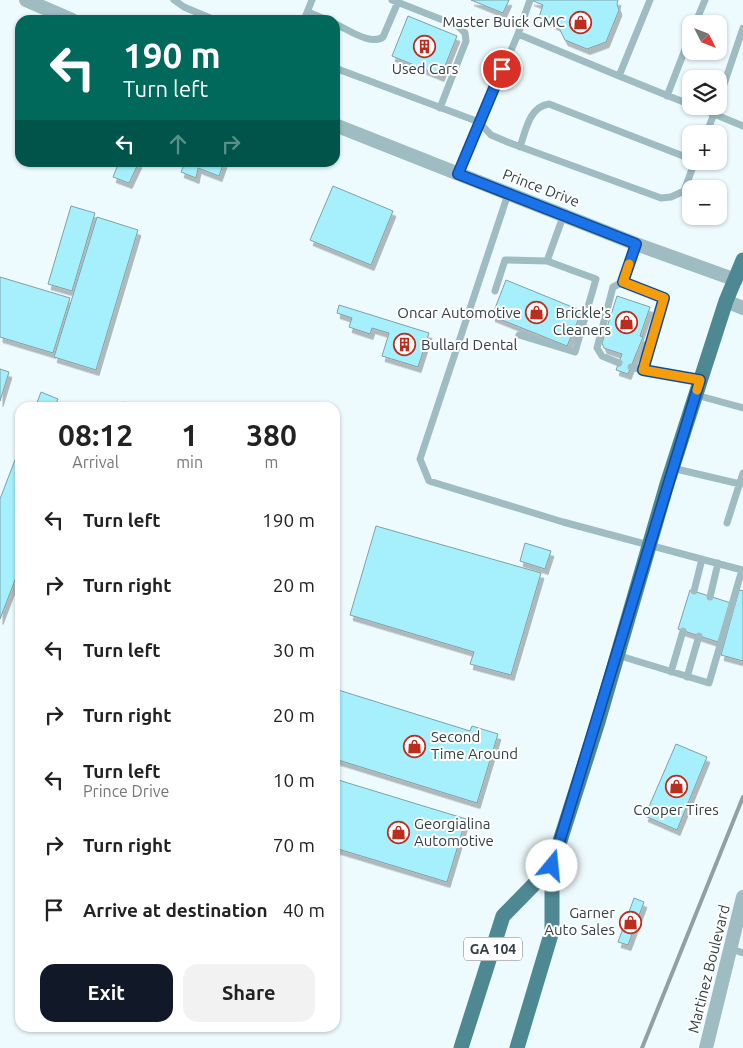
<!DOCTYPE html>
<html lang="en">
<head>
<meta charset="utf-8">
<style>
  :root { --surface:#fff; --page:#f2f2f2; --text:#222; --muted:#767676; --accent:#111827 }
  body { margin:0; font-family:Ubuntu,sans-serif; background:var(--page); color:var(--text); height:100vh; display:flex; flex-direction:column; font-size:19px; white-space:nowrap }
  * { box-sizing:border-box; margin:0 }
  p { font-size:16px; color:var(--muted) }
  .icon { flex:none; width:28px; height:28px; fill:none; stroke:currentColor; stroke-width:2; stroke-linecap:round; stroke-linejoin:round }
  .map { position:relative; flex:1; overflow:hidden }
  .panel { position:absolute; left:15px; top:402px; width:325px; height:630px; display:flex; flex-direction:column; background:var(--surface); border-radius:15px; box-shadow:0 1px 4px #0004 }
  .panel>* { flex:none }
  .top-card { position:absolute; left:15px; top:15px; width:325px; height:152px; border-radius:15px; box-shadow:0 1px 4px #0004; background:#00695c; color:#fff; overflow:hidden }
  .needle { width:32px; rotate:132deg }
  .controls { position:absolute; left:682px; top:15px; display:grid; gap:10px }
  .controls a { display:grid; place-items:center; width:45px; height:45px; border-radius:10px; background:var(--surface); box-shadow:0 1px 4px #0004; font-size:25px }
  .pin { position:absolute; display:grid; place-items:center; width:42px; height:42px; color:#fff; margin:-21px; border:2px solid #fff; border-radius:50%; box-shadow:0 1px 5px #0007 }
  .me { position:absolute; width:55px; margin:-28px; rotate:17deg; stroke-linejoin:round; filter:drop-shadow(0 0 4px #0008) }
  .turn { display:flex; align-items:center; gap:18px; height:105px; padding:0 25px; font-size:22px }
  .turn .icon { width:65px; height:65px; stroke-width:2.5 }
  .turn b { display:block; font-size:35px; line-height:42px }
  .lanes { display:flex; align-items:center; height:48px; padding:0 25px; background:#0003; justify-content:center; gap:25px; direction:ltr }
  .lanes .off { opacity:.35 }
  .eta { display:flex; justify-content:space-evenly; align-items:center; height:85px; text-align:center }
  .eta b { font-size:30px; font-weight:700; line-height:35px }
  .primary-button { display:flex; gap:10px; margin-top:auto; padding:10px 25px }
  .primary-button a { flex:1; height:58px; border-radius:15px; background:var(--accent); color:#fff; font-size:20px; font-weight:700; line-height:58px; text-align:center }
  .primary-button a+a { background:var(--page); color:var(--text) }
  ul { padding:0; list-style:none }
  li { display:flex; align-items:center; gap:15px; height:65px; padding:0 25px }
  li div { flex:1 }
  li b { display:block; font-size:19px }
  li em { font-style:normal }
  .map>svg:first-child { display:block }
  .building { fill:#a6f0fd; stroke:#7fa0a6; filter:url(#shadow) }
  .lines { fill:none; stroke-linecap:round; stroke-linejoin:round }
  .lane { stroke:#9ebcc2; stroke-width:7 }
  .street { stroke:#9ebcc2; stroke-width:14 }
  .primary { stroke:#4e8993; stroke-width:15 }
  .rail { stroke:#93a0a3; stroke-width:4 }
  .route-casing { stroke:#114b97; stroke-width:12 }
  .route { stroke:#1a73e8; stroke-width:9 }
  .slow { stroke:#f59e0b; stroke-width:9 }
  .labels { text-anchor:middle; stroke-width:4; stroke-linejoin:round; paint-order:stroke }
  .shield { fill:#fff; stroke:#70797b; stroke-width:1 }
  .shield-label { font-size:14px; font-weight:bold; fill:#324042 }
  .poi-label { font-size:15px; fill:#324042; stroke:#fff; text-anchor:end }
  .street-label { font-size:15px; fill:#324042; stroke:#fff }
</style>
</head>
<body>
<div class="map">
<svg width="743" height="1048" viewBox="0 0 743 1048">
  <defs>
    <filter id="shadow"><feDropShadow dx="3" dy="5.5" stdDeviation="0" flood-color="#0004"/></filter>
  </defs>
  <rect width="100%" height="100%" fill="#eefbfe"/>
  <path class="building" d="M471,0H509L503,13Z
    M531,0H618L617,4L619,10L606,42L587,49L565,40L558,26L539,17L543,5Z
    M408,16L457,36L441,76L392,56Z
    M119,162H139L129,183L113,177Z
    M185,162H224L219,176L198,168L196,178L181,172Z
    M333,186L393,211L371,265L310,240Z
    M71,206L95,213L72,291L48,284Z
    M97,217L138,230L96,370L54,357Z
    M0,277L70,298L53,353L0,337Z
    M506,280L582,311L567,346L492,316Z
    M617,296L650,307L640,336L643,337L628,374L616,370L622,354L604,348L602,343Z
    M339,305L429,333L418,367L382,356L389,333L372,328L370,334L349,327L352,318L337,313Z
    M0,369L9,372L0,401Z
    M41,392L58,399L54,408H35Z
    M124,402L142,408H122Z
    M20,447V567L0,619V499Z
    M376,526L541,573L511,675L470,664L474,652L350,615Z
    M525,543L551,551L545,569L520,561Z
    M690,590L731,603L718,642L678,629Z
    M739,590L743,591V661L721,655Z
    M335,689L470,731L472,726L498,734L477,803L335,759Z
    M676,744L707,757L677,830L645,816Z
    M335,779L466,819L447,882L335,848Z
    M634,898L644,902L628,945L618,942Z"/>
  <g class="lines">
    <path class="lane" d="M174,0L184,7L215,20
      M392,0L458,26L465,33L466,41L440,108
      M650,0L619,76L691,105
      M308,12L327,20
      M304,20L312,0
      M335,24C348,29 370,46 383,37L398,2
      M695,24L705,0
      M518,34L619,76
      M335,68L479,122L491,135L510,143L661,198L671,197L684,191L695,161
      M667,96L691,34
      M719,99L743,28
      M694,106L714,114L716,106
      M706,134L714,114L743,126
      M520,147C526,130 529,107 549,104L691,159
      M458,174L518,34L530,0
      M508,194L420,459L429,481L563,522L742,570L709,683L617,655
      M636,244L623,282L664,298L643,370L701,380
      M495,291L505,260L547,261
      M519,335L575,352L596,279L547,261L564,214
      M619,363L602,356L597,348L613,287L623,282
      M631,367L643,370
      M696,395L743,408
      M672,468L740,484
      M727,523L743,473
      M694,591L702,559
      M710,597L718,563
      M671,672L683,631
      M687,677L699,636
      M731,949L743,953"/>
    <path class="street" d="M26,0L72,20
      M335,125L636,244L736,280
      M726,301L743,308
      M706,1048L743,897"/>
    <path class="primary" d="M461,1048L503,916L552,866
      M517,1048L552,931V866L598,722L667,484L726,301L743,260"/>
    <path class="rail" d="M642,1048L743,797"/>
  </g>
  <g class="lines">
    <defs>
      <path id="route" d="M502,69L458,174L636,244L623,282L664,298L643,370L700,380L552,866"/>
    </defs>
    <use href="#route" class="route-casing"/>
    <use href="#route" class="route"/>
    <path class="slow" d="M629,264L623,282L664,298L643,370L700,380L697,390"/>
  </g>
  <defs>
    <symbol id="shop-ring" viewBox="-11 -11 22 22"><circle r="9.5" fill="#fff" stroke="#bb2e1f" stroke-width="1.5"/><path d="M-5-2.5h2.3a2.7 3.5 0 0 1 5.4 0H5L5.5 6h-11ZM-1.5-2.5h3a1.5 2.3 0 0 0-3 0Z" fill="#bb2e1f"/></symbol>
    <symbol id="building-ring" viewBox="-11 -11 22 22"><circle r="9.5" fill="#fff" stroke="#bb2e1f" stroke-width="1.5"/><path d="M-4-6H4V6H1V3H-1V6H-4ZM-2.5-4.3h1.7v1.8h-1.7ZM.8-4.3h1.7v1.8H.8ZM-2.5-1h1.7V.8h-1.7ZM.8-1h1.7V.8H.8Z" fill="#bb2e1f"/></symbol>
  </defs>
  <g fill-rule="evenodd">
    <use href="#shop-ring" x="568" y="10" width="25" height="25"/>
    <use href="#building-ring" x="412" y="34" width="25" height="25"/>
    <use href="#shop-ring" x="524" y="300" width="25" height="25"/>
    <use href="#shop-ring" x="614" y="310" width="25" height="25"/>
    <use href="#building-ring" x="392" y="332" width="25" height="25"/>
    <use href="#shop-ring" x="402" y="734" width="25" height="25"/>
    <use href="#shop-ring" x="664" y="774" width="25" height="25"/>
    <use href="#shop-ring" x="386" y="820" width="25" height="25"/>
    <use href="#shop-ring" x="618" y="910" width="25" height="25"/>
  </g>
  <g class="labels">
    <rect class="shield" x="464" y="937.5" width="58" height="23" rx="4"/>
    <g class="shield-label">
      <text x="493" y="954">GA 104</text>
    </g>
    <g class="poi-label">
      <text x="565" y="27">Master Buick GMC</text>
      <text x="425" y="74" text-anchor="middle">Used Cars</text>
      <text x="521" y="318">Oncar Automotive</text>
      <text x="611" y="318">Brickle's<tspan x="611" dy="17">Cleaners</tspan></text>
      <text x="421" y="350" text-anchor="start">Bullard Dental</text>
      <text x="431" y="742" text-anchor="start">Second<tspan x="431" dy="17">Time Around</tspan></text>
      <text x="676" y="815" text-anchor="middle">Cooper Tires</text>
      <text x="414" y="829" text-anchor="start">Georgialina<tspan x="414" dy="17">Automotive</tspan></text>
      <text x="615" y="918">Garner<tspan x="615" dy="17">Auto Sales</tspan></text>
    </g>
    <g class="street-label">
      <text transform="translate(541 188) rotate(21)" y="5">Prince Drive</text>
      <text transform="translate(709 969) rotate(-76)" y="5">Martinez Boulevard</text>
    </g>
  </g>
</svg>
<div class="controls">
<a><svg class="needle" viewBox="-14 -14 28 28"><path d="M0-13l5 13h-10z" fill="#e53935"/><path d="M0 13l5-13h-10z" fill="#767676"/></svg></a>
<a><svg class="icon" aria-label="layers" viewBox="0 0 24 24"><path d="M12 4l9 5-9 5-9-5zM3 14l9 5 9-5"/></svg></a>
<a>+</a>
<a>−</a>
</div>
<div class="pin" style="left:502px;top:69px;background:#d93025"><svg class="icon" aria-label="arrive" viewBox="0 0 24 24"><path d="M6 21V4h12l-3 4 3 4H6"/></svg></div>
<svg class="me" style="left:552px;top:866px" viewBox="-20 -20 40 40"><circle r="19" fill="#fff"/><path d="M0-13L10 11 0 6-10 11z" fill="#1a73e8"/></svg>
<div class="top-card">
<div class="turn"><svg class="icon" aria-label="left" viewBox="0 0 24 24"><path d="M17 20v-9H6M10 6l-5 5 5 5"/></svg><div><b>190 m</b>Turn left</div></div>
<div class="lanes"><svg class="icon" aria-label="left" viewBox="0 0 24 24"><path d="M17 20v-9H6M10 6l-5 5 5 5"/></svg><svg class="icon off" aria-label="ahead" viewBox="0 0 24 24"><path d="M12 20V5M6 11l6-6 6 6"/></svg><svg class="icon off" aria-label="right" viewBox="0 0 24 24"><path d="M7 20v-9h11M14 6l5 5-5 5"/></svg></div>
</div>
<section class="panel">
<div class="eta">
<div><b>08:12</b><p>Arrival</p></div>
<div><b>1</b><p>min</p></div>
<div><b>380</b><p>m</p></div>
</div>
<ul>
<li><svg class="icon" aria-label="left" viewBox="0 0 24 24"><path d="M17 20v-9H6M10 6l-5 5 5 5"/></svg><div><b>Turn left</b></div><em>190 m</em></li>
<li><svg class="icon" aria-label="right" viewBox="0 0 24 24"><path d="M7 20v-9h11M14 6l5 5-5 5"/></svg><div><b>Turn right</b></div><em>20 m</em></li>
<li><svg class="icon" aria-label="left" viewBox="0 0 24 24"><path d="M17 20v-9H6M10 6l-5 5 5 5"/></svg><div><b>Turn left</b></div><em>30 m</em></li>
<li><svg class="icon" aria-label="right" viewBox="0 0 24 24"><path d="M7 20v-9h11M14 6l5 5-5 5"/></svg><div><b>Turn right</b></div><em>20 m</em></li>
<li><svg class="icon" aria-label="left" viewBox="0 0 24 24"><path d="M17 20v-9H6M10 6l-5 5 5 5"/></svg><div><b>Turn left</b><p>Prince Drive</p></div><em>10 m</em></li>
<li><svg class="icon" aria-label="right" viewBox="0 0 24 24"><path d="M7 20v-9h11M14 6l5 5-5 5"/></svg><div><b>Turn right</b></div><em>70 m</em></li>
<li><svg class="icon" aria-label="arrive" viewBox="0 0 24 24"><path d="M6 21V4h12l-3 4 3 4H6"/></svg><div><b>Arrive at destination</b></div><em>40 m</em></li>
</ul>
<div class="primary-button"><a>Exit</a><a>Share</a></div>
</section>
</div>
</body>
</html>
